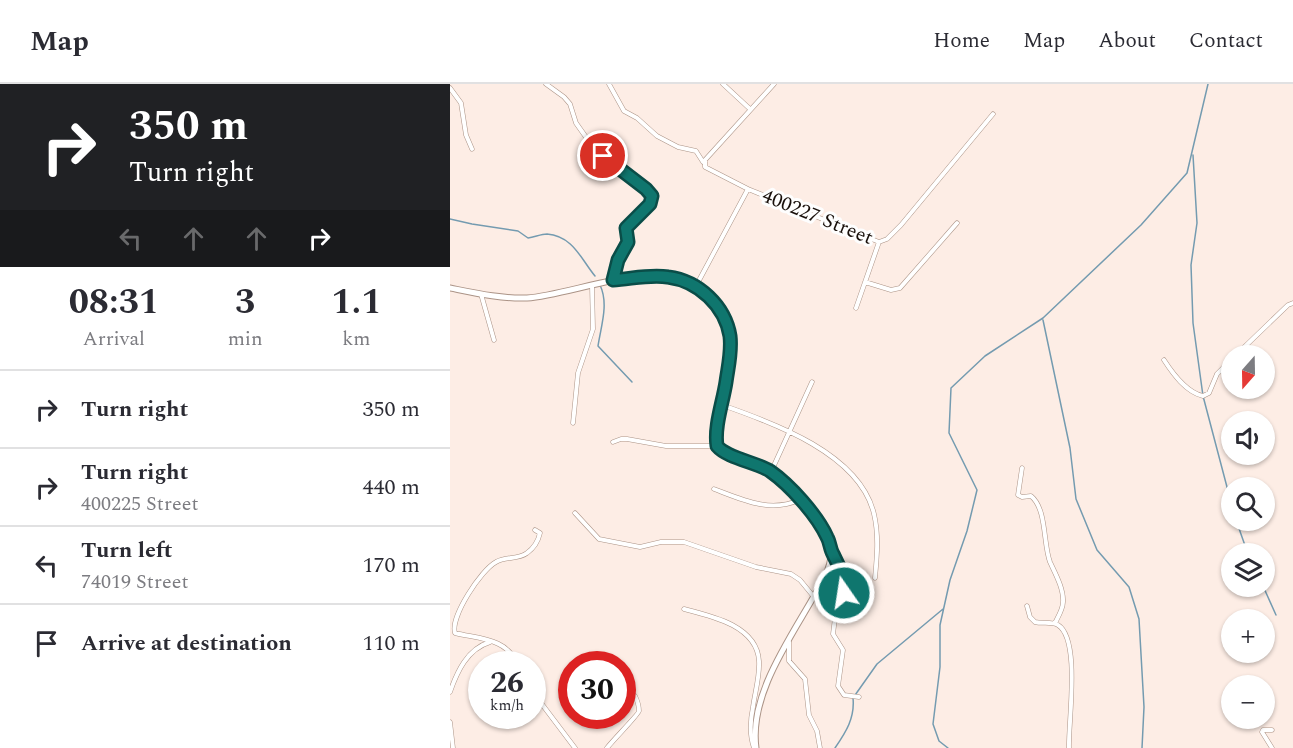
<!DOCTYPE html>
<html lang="en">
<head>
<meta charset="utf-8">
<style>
  :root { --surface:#fff; --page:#f2f2f3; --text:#2b2b33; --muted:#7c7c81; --line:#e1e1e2 }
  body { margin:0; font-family:Spectral,serif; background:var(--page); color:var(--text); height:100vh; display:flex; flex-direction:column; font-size:22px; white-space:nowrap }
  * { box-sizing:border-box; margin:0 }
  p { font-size:20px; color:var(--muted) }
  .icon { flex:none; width:33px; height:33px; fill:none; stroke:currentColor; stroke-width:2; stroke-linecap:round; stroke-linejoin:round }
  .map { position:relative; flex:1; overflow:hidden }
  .details { display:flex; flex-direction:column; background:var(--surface); width:450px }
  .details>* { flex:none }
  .top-card { background:#202124; color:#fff; overflow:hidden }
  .needle { width:39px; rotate:200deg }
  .controls { position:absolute; left:771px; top:261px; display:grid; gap:12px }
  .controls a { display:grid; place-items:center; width:54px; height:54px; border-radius:50%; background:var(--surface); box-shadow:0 2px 4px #0004; font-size:30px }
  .speed { position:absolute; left:18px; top:567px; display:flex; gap:12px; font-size:30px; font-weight:700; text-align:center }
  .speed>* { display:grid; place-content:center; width:78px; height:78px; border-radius:50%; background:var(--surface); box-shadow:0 2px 4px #0004; line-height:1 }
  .speed small { font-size:15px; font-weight:400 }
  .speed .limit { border:9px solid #d22; background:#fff; color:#111 }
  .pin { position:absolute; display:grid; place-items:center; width:51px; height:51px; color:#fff; margin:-26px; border:3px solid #fff; border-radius:50%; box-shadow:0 2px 6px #0007 }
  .me { position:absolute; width:66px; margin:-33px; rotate:347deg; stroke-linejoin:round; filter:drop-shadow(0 0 4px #0008) }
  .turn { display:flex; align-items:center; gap:21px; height:126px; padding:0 30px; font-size:27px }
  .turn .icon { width:78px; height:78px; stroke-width:2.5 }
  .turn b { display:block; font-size:42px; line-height:51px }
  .lanes { display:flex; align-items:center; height:57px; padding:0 30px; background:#0003; justify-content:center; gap:30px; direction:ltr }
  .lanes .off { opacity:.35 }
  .eta { display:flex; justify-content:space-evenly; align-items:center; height:102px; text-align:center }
  .eta b { font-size:36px; font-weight:700; line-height:42px }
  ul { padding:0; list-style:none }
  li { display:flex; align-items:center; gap:18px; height:78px; padding:0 30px; border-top:2px solid var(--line) }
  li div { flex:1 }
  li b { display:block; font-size:22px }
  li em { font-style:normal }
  header { display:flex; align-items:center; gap:36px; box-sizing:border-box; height:84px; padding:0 30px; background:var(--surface); border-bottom:2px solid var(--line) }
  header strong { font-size:28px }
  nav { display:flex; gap:33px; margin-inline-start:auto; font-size:21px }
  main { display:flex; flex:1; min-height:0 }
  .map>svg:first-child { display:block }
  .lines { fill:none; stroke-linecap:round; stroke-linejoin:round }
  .stream { stroke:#749bb0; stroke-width:1.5 }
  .minor-casing { stroke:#ab9386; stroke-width:5 }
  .tertiary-casing { stroke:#ab9386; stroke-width:7 }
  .minor { stroke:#fff; stroke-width:4 }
  .tertiary { stroke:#fff; stroke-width:5 }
  .route-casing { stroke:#0a4d48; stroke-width:15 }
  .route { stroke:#0f766e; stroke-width:10 }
  .labels { text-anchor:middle; stroke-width:6; stroke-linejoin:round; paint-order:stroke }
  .street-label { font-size:20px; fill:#19100b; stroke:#fefefe }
</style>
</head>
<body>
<header>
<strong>Map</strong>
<nav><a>Home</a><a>Map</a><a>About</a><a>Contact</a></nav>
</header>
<main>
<section class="details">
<div class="top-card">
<div class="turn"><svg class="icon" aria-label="right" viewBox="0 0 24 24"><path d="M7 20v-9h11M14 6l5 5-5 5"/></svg><div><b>350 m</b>Turn right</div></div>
<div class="lanes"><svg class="icon off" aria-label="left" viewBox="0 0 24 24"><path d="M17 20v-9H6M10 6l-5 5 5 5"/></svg><svg class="icon off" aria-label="ahead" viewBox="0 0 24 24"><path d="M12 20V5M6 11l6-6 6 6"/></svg><svg class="icon off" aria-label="ahead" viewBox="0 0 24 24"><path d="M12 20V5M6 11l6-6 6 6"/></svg><svg class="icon" aria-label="right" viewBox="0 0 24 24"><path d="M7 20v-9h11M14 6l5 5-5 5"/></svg></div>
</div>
<div class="eta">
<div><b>08:31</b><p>Arrival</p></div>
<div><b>3</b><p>min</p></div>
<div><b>1.1</b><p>km</p></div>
</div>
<ul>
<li><svg class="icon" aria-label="right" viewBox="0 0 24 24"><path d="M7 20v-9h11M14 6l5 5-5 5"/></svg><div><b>Turn right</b></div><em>350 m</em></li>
<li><svg class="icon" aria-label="right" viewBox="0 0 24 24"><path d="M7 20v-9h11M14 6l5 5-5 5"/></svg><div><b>Turn right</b><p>400225 Street</p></div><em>440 m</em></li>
<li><svg class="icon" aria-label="left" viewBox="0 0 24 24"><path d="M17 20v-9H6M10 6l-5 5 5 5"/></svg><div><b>Turn left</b><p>74019 Street</p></div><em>170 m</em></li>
<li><svg class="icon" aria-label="arrive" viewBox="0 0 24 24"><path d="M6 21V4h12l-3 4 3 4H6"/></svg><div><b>Arrive at destination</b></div><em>110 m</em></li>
</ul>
</section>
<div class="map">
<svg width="843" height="664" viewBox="0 0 843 664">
  <rect width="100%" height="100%" fill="#fdede5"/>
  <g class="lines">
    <path class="stream" d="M743,71L747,139L741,181L743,239L753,312L782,422
      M0,135L22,140L68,147L78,154C85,153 91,150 97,150C123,152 131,175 145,192
      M150,201C159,220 151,242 148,262L182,298
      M593,236L620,364L626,415L647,466L679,503L689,535L694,623L692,664
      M786,436L798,470
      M813,502L826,531
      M385,664C396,648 405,634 403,614L427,580L493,525
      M498,664L489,657L483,640L490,583V541L500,496L517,447L527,406L499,349L501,304L535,272L593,234L691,141L737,89L758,0"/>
    <defs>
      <path id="minor" d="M96,0L114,13L120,20L126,39L138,56L158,77L193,103L202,112L199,120L176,144L178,158L168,176L163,196
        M159,0L174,27L187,34L207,52L228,63L246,67L253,78
        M273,0L300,25
        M324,0L255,76V83L298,105L429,158L437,155L451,141L543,30
        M0,4L11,19L16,51L22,65
        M415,198L441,206L450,204L507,139
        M246,202L298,105
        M31,210L44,256
        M406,224L429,158
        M785,272L838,221L843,219
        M714,276C723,290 736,308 753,312L759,309L767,290L782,275
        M272,321C324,339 410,370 424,430C429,451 427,473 425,494
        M123,339L128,289L143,245L142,201
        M163,358L171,355H177L216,362H267
        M572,384L568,411L572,413L581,412C597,425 593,460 600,478C605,489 614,505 613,518C613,525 608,533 605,539
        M321,388L362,298
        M264,405C293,416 320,429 349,416
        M125,429L149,455L190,463L211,458H234L306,483L341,490L350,496L364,513
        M382,468L392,489L395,501L394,509L386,526L383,550L393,566L388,602L394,611L409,613
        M577,522L580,533L585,538C592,540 601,537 608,541C631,555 618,639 619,664
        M234,525C262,532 307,542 309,577C310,592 305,608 303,623C300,637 299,650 304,664
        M339,558V577L355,595L359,631L367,647L370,664
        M67,580C57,554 29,555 5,549C0,533 31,486 46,478C56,472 68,476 77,469C84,464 88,458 90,449L85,446
        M82,607L125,664
        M0,608C7,588 17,565 40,558
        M0,638L3,664
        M157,664C162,657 189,630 189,627C189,622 187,616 185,612
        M822,664L812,648L813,646H822"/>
      <path id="tertiary" d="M0,204C25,209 51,215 77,214C131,210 221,165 263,217C271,226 277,237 279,249C284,276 274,308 270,335C268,343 266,353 267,362C276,373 299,377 313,384C333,394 375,439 380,460C383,472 380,482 375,492C350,542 298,605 306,664"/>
    </defs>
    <use href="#minor" class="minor-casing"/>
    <use href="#tertiary" class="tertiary-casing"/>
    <use href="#minor" class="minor"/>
    <use href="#tertiary" class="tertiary"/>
  </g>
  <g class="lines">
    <defs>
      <path id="route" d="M153,72L196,105L202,112L200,120L176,144L178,158L168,176L163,196C181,195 200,190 218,193C249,197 275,222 280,252C282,268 278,283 276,298C273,318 264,342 267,362C277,374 305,378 320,387C340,401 367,431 377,453C380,458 380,465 383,470C389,483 396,494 394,509"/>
    </defs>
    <use href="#route" class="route-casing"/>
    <use href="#route" class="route"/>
  </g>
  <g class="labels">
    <g class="street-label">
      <text transform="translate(368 132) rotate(22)" y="7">400227 Street</text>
    </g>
  </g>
</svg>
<div class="controls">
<a><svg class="needle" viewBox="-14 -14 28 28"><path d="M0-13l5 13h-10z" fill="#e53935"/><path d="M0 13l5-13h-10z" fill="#7c7c81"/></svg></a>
<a><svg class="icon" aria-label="sound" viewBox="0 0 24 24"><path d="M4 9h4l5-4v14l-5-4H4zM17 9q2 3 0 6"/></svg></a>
<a><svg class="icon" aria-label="search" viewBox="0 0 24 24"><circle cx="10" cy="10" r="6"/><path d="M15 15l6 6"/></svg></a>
<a><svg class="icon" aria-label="layers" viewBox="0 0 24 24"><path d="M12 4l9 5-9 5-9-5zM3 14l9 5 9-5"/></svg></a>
<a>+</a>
<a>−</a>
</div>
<div class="speed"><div>26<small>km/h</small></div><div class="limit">30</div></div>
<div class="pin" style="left:153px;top:72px;background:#d93025"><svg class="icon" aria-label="arrive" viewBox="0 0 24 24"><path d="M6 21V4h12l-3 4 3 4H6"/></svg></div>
<svg class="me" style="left:394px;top:509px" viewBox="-20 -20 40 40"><circle r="17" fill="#0f766e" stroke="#fff" stroke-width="3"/><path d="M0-11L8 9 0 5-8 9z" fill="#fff"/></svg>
</div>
</main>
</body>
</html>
